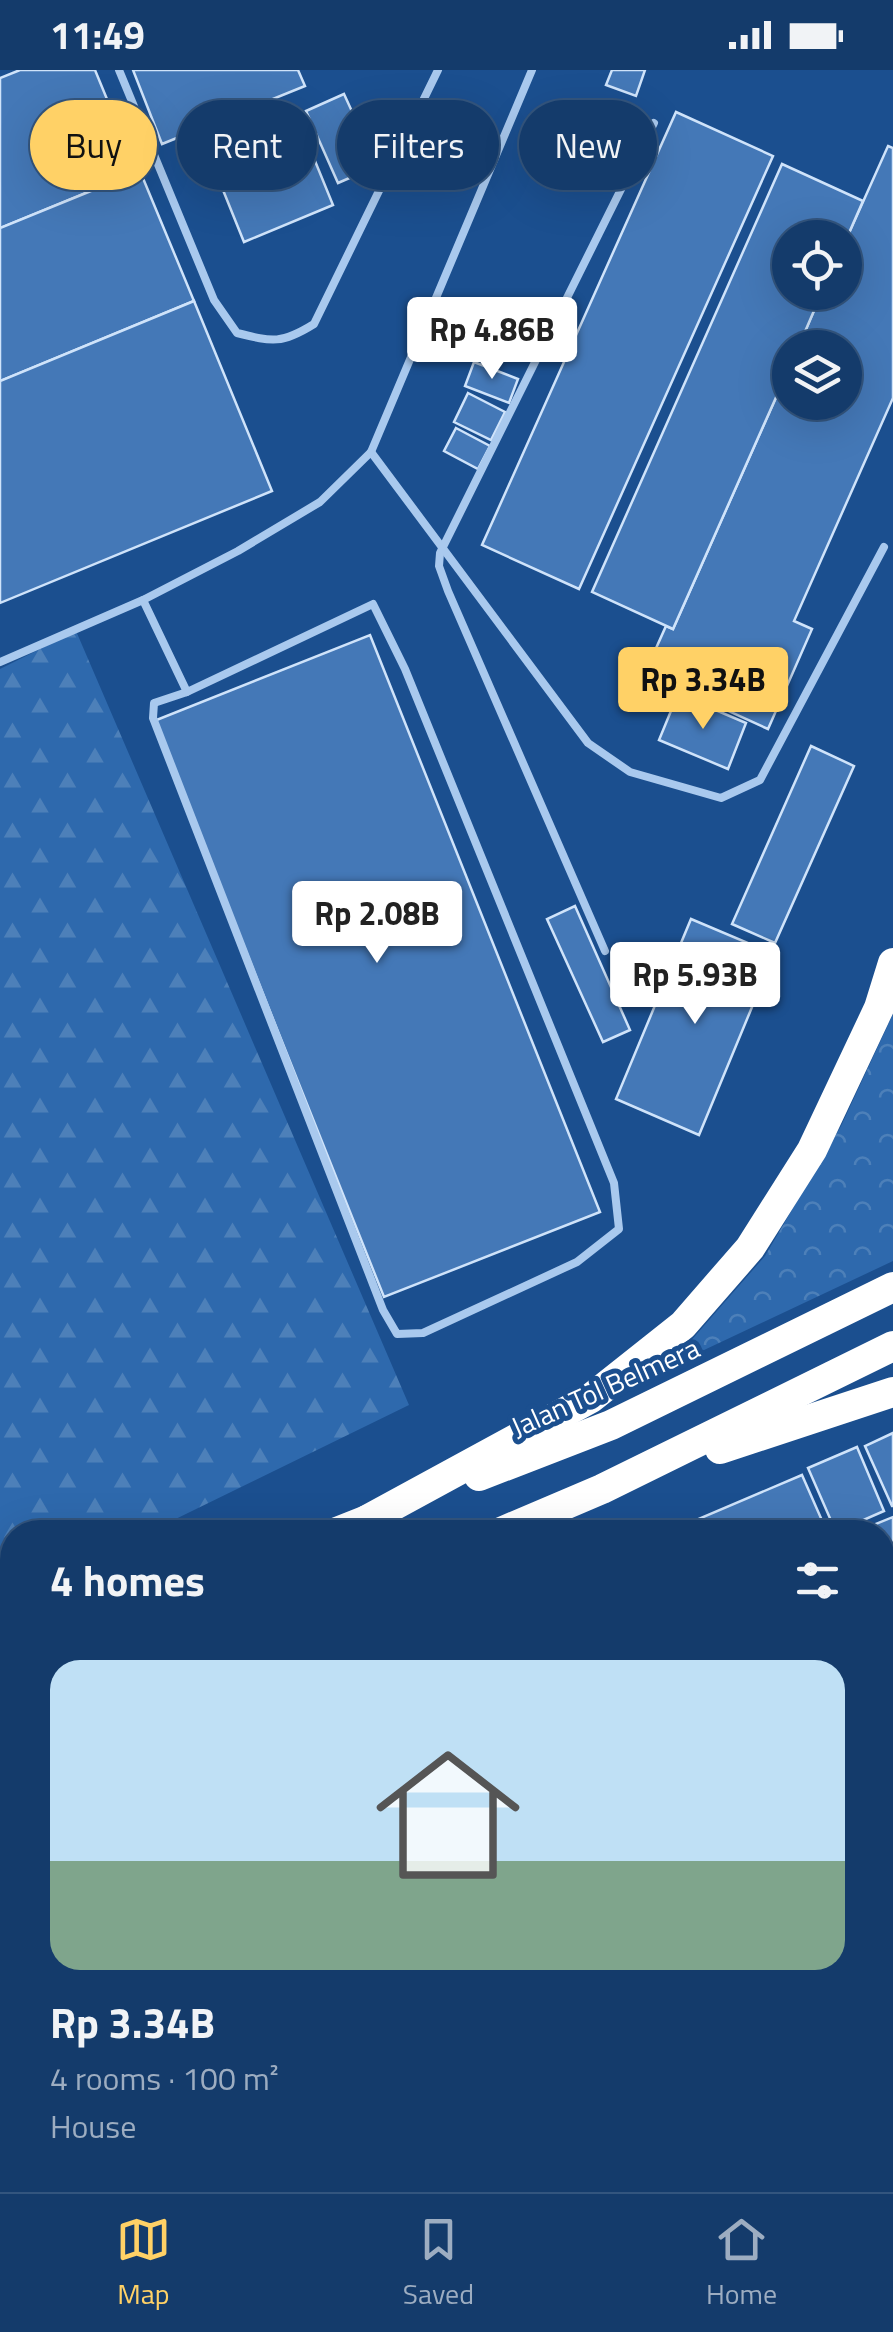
<!DOCTYPE html>
<meta charset="utf-8">
<style>
:root{--surface:#143b6b;--page:#1d4271;--text:#f1f3f6;--muted:#9dadc1;--line:#33557e;--accent:#ffd166}
body{margin:0;font-family:"Titillium Web",sans-serif;background:var(--page);color:var(--text);height:100vh;display:flex;flex-direction:column;font-size:38px;white-space:nowrap}
*{box-sizing:border-box;margin:0}
p{font-size:32px;color:var(--muted)}
.icon{flex:none;width:55px;height:55px;fill:none;stroke:currentColor;stroke-width:2;stroke-linecap:round;stroke-linejoin:round}
.map{position:relative;flex:1;overflow:hidden}
.sheet{position:absolute;left:0px;top:1450px;width:895px;height:672px;display:flex;flex-direction:column;background:var(--surface);border-radius:40px 40px 0 0;box-shadow:0 10px 40px #0002,0 0 0 2px var(--line)}
.sheet>*{flex:none}
.guide{position:absolute;left:30px;top:30px;width:835px;height:90px;display:flex;gap:20px}
.buttons{position:absolute;left:772px;top:150px;display:grid;gap:20px}
.buttons a{display:grid;place-items:center;width:90px;height:90px;border-radius:50%;background:var(--surface);box-shadow:0 10px 40px #0002,0 0 0 2px var(--line);font-size:50px}
.price{position:absolute;translate:-50% -85px;padding:0 22px;border-radius:10px;background:#fff;color:#222;font-size:32px;line-height:65px;filter:drop-shadow(0 2px 5px #0008)}
.price::after{content:'';position:absolute;left:50%;top:60px;width:30px;height:22px;margin-left:-15px;background:inherit;clip-path:polygon(0 0,100% 0,50% 100%)}
.price.on{background:var(--accent);color:#111}
ul{padding:0;list-style:none}
li{display:grid;align-content:center;gap:20px;height:530px;padding:0 50px}
li span{display:grid;place-items:center;height:310px;border-radius:30px;color:#555}
li>.icon{margin-inline-start:auto}
span .icon{width:180px;height:180px;fill:#fffc;stroke-width:1}
li b{font-size:42px}
h2{display:flex;justify-content:space-between;align-items:center;height:120px;padding:0 50px;font-size:42px}
.tag{padding:0 35px;border-radius:45px;background:var(--surface);box-shadow:0 10px 40px #0002,0 0 0 2px var(--line);font-size:35px;line-height:90px}
.tag.on{background:var(--accent);color:#111}
.status{display:flex;justify-content:space-between;align-items:center;height:70px;padding:0 50px;background:var(--surface);direction:ltr}
.status svg{height:28px;fill:currentColor}
.tabs{display:flex;justify-content:space-around;align-items:center;height:140px;border-top:2px solid var(--line);background:var(--surface);font-size:28px;color:var(--muted)}
.tabs a{display:grid;justify-items:center;gap:5px}
.tabs .on{color:var(--accent)}
.map>svg:first-child{display:block}
.forest{fill:url(#forest-firs)}
.park{fill:url(#park-crowns)}
.building{fill:#4478b7;stroke:#cfe3fa;stroke-width:2.5}
.lines{fill:none;stroke-linecap:round;stroke-linejoin:round}
.service{stroke:#a9c9ee;stroke-width:8}
.motorway{stroke:#fff;stroke-width:30}
.labels{text-anchor:middle;dominant-baseline:central;stroke-width:10;stroke-linejoin:round;paint-order:stroke}
.street-label{font-size:28px;fill:#fff;stroke:#1b4f8f}
</style>
<div class="status"><b>11:49</b><svg viewBox="0 0 49 12"><path d="M0 12V9h3v3zM5 12V6h3v6zM10 12V3h3v9zM15 12V0h3v12zM26 1h20v11H26zM47 4h2v5h-2z"/></svg></div>
<div class="map">
<svg width="893" height="2122" viewBox="0 0 893 2122">
<defs>
<pattern id="forest-firs" width="22" height="20" patternUnits="userSpaceOnUse" patternTransform="scale(2.5)"><rect width="22" height="20" fill="#2e69ad"/><path d="M5 1l3.5 6h-7zM16 11l3.5 6h-7z" fill="#4d80b9"/></pattern>
<pattern id="park-crowns" width="20" height="18" patternUnits="userSpaceOnUse" patternTransform="scale(2.5)"><rect width="20" height="18" fill="#2e69ad"/><path d="M2 6a3 3 0 1 1 6 0M12 15a3 3 0 1 1 6 0" fill="none" stroke="#4d80b9"/></pattern>
</defs>
<rect width="100%" height="100%" fill="#1b4f8f"/>
<polygon class="forest" points="76,561 409,1335 149,1462 12,1462 12,1524 0,1529 0,599"/>
<polygon class="park" points="893,944 893,1191 668,1297 765,1186 841,1056"/>
<g class="building">
<polygon points="20,0 95,0 137,102 0,158 0,8"/>
<polygon points="133,0 298,0 305,16 162,74"/>
<polygon points="612,0 645,0 636,26 606,15"/>
<polygon points="344,24 377,96 338,113 306,41"/>
<polygon points="293,37 333,135 244,172 204,73"/>
<polygon points="676,42 773,86 579,519 482,475"/>
<polygon points="888,76 893,78 893,328 794,551 812,559 768,659 645,603 666,556 673,559 790,296 790,332 845,332 845,278 798,278 822,222 845,222 845,172"/>
<polygon points="782,94 863,131 845,172 845,168 790,168 790,222 822,222 798,278 790,278 790,296 673,559 592,522"/>
<polygon points="140,101 194,231 0,311 0,158"/>
<polygon points="194,231 272,421 0,533 0,311"/>
<polygon points="474,292 518,309 509,333 465,316"/>
<polygon points="468,323 505,342 491,370 454,352"/>
<polygon points="456,358 490,376 478,399 444,381"/>
<polygon points="370,565 600,1142 384,1227 154,651"/>
<polygon points="678,624 746,653 728,699 659,670"/>
<polygon points="811,676 854,696 775,873 732,854"/>
<polygon points="575,836 630,960 603,972 547,849"/>
<polygon points="691,849 774,884 699,1065 616,1029"/>
<polygon points="893,1363 893,1436 892,1436 865,1376"/>
<polygon points="857,1377 884,1441 836,1462 808,1398"/>
<polygon points="802,1405 824,1455 806,1462 668,1462"/>
<polygon points="893,1447 893,2118 882,2093 882,1462 856,1462"/>
<polygon points="528,2110 576,2110 581,2122 533,2122"/>
</g>
<g class="lines">
<g class="service">
<path d="M119,0L214,230L237,263C273,272 282,274 314,254L438,0"/>
<polyline points="371,382 588,673 630,702 721,728 760,710 884,477"/>
<polyline points="143,530 187,622"/>
<polygon points="373,534 405,599 614,1113 619,1159 577,1192 423,1263 397,1264 383,1240 153,648 154,633 187,622"/>
<polyline points="0,592 143,530 238,481 320,432 371,382 532,0"/>
<polyline points="605,881 448,521 439,496 440,483 654,53"/>
<polyline points="0,1777 12,1772"/>
</g>
<g class="motorway">
<polyline points="720,1379 893,1322"/>
<polyline points="479,1406 611,1355 893,1217"/>
<polyline points="367,1450 591,1328 683,1255 750,1178 812,1080 879,938 893,893"/>
<polyline points="337,1462 385,1443"/>
<polyline points="501,1462 602,1419 893,1276"/>
<polyline points="0,1606 12,1601"/>
<polyline points="0,1676 12,1670"/>
</g>
</g>
<g class="labels">
<g class="street-label">
<text transform="translate(605 1317) rotate(-24)">Jalan Tol Belmera</text>
</g>
</g>
</svg>
<div class="buttons">
<a><svg class="icon" aria-label="locate" viewBox="0 0 24 24"><circle cx="12" cy="12" r="6"/><path d="M12 2v4M12 18v4M2 12h4M18 12h4"/></svg></a>
<a><svg class="icon" aria-label="layers" viewBox="0 0 24 24"><path d="M12 4l9 5-9 5-9-5zM3 14l9 5 9-5"/></svg></a>
</div>
<b class="price" style="left:492px;top:312px">Rp 4.86B</b>
<b class="price on" style="left:703px;top:662px">Rp 3.34B</b>
<b class="price" style="left:377px;top:896px">Rp 2.08B</b>
<b class="price" style="left:695px;top:957px">Rp 5.93B</b>
<div class="guide">
<a class="tag on">Buy</a>
<a class="tag">Rent</a>
<a class="tag">Filters</a>
<a class="tag">New</a>
</div>
<section class="sheet">
<h2>4 homes<svg class="icon" aria-label="filters" viewBox="0 0 24 24"><path d="M4 7h16M4 17h16"/><circle cx="9" cy="7" r="2"/><circle cx="15" cy="17" r="2"/></svg></h2>
<ul>
<li><span style="background:linear-gradient(#bfe0f5 65%,#7fa58c 0)"><svg class="icon" aria-label="home" viewBox="0 0 24 24"><path d="M3 11l9-7 9 7M6 9v11h12V9"/></svg></span><div><b>Rp 3.34B</b><p>4 rooms · 100 m²</p><p>House</p></div></li>
</ul>
</section>
</div>
<nav class="tabs">
<a class="on"><svg class="icon" aria-label="map" viewBox="0 0 24 24"><path d="M3 6l6-2 6 2 6-2v14l-6 2-6-2-6 2zM9 4v14M15 6v14"/></svg>Map</a>
<a><svg class="icon" aria-label="saved" viewBox="0 0 24 24"><path d="M7 4h10v16l-5-4-5 4z"/></svg>Saved</a>
<a><svg class="icon" aria-label="home" viewBox="0 0 24 24"><path d="M3 11l9-7 9 7M6 9v11h12V9"/></svg>Home</a>
</nav>
